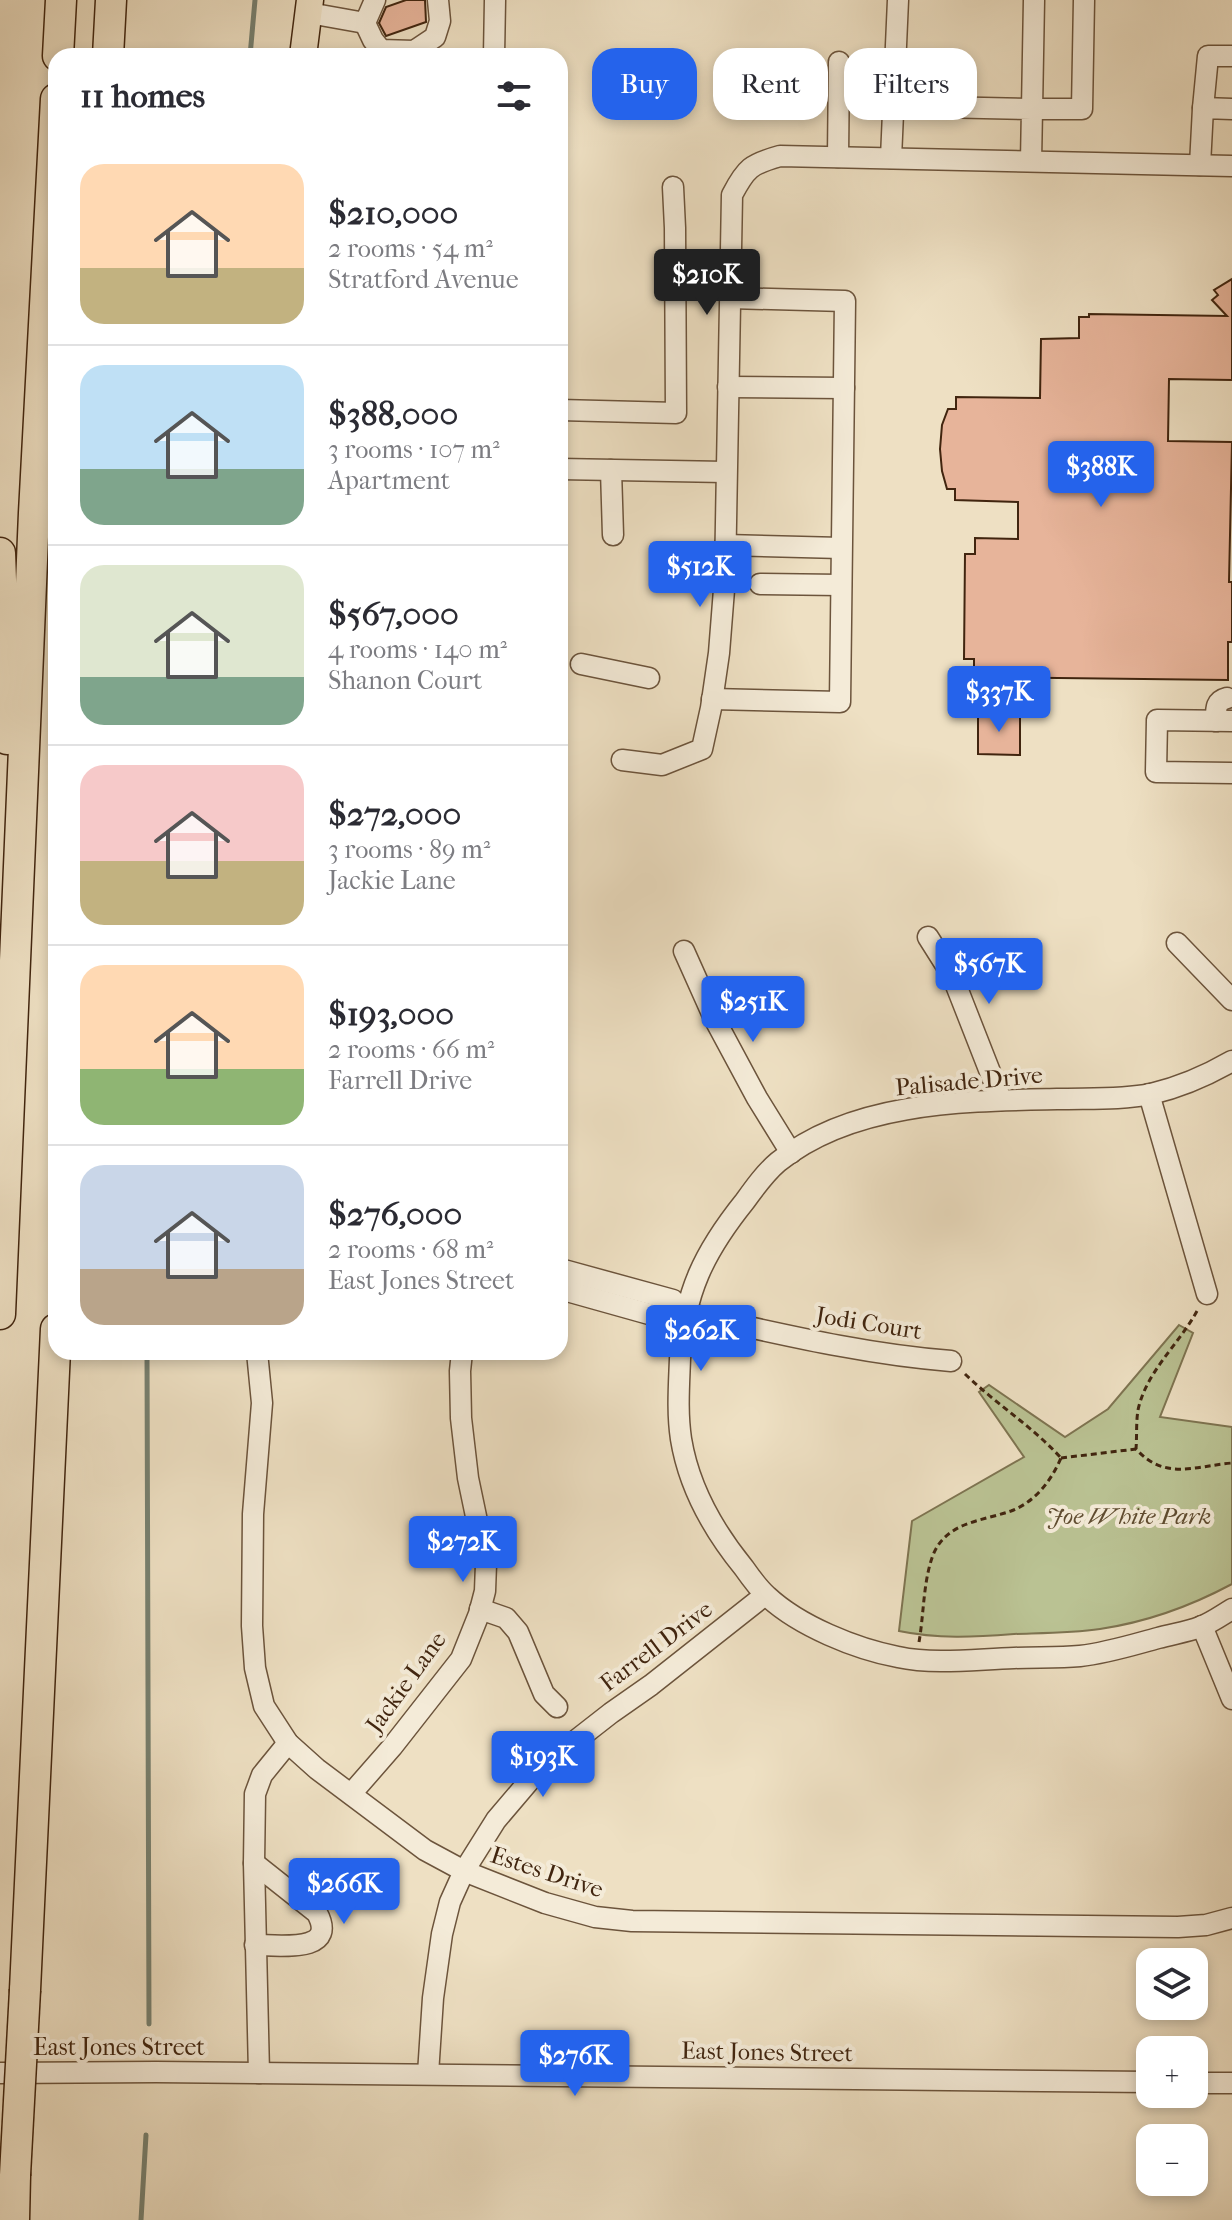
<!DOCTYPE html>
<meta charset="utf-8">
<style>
:root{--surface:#fff;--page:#f2f2f3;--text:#2b2b33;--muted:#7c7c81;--line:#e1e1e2;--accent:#2563eb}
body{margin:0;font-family:"IM FELL French Canon",serif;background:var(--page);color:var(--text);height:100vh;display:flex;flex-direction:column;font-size:30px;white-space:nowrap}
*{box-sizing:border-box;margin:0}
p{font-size:26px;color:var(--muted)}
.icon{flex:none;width:44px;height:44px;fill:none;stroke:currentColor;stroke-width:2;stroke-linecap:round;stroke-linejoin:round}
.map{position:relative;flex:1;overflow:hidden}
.side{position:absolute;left:48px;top:48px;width:520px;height:1312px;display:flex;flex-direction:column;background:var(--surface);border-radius:24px;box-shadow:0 4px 12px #0003}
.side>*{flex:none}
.hud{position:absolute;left:592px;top:48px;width:520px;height:72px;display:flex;gap:16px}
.buttons{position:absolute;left:1136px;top:1948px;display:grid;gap:16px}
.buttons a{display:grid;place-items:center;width:72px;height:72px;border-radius:16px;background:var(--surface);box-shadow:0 4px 12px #0003;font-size:40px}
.price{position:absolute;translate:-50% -68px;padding:0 18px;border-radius:8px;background:var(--accent);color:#fff;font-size:26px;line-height:52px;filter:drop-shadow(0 2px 4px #0008)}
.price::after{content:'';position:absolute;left:50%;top:48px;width:24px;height:18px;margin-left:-12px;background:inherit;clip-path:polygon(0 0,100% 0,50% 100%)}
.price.current{background:#222;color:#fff}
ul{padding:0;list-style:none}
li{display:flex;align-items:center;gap:24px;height:200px;padding:0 32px}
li+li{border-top:2px solid var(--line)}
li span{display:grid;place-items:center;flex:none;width:224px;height:160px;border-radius:24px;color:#555}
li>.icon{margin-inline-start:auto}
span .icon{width:96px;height:96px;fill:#fffc;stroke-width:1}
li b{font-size:34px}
h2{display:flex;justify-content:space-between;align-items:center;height:96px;padding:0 32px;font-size:34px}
.pill{padding:0 28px;border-radius:24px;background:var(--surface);box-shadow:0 4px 12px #0003;font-size:28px;line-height:72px}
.pill.current{background:var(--accent);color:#fff}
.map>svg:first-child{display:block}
.green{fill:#bac293;stroke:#7e7451;stroke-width:2}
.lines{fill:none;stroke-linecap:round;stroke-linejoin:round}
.stream{stroke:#768070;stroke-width:5}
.building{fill:#e7b49a;stroke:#41250f;stroke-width:2}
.minor-casing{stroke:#6c543c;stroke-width:23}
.major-casing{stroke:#41250f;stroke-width:29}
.highway-casing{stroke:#41250f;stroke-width:33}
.path{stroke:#41250f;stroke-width:3;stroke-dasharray:6 4;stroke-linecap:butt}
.minor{stroke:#f4ebd8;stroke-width:20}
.major{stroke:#eee0c3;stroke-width:26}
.highway{stroke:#eee0c3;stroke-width:30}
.highway-bridge-casing{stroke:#41250f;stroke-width:33;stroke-linecap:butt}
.highway-bridge{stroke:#eee0c3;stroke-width:30}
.labels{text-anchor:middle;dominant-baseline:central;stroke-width:8;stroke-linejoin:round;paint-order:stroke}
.street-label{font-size:24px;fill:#41250f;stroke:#f4ebd8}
.park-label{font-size:24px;font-style:italic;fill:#5f4c30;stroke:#f4ebd8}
</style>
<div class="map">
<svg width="1232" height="2220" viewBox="0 0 1232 2220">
<rect width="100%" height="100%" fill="#eee0c3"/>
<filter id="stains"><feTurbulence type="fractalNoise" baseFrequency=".0025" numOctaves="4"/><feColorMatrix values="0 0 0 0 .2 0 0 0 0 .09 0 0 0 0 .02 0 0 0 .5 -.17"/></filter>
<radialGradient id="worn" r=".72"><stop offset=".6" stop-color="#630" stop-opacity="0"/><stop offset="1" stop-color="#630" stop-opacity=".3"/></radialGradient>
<path class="green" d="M1179,1325L1193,1333L1160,1417L1232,1427V1584C1191,1606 1147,1622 1100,1629C1072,1633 1043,1633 1014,1634C975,1637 937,1639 899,1631L912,1521L1024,1457L979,1392L989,1385L1065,1437L1108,1409Z"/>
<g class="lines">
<g class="stream">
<polyline points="250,56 255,0"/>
<polyline points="147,1352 149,2024"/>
<polyline points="141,2220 146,2135"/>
</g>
</g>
<g class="building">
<polygon points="406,0 425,0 426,22 386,36 379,23 386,7"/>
<polygon points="1232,279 1232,380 1169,379 1168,441 1232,442 1229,582 1232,582 1232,642 1228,642 1228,680 974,677 974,659 964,659 965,554 975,554 975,538 1018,539 1018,502 955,500 955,489 947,489 942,471 940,449 942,425 948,409 956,409 956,397 1040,398 1041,339 1079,338 1079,317 1089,317 1089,314 1227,316 1212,300 1218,295 1214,290"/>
<polygon points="978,713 1020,713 1020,755 978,754"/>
</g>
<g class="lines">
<defs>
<g id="minor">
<polyline points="1034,0 1032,109 1082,109 1084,0"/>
<polyline points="309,13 365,23 375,0"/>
<polyline points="365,23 373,40 381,50 414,51 435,37 440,21 438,0"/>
<polyline points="494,56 495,0"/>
<polyline points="892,106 1032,109 1031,161"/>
<polyline points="1203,108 1208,56 1232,56"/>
<polyline points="838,157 839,62"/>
<polyline points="891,158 898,0"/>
<polyline points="1200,165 1203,108 1232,109"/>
<polyline points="728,387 844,388"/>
<polyline points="560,410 676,413 675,228 673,187"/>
<polyline points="560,469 725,472"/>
<polyline points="611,470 613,535"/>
<polyline points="725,545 841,548"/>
<polyline points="760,584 841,585"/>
<polyline points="581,664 649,678"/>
<polyline points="712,699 840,702 845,301 730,298"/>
<path d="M1216,721C1216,709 1215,701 1227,698"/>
<polyline points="1232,721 1157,720 1156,772 1232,773"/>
<path d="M622,760L662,765L702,749L711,708L719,653L725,577L732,195C746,168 751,164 780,156L1232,166"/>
<polyline points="928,937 952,975 1001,1100"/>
<polyline points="1177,943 1232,1000"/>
<polyline points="684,951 714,1018 757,1098 791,1153"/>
<path d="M1232,1061C1206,1076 1181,1087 1151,1094C1121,1100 1088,1098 1057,1099C966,1101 853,1101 778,1162C765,1173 755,1187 745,1201C704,1252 684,1293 680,1359C679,1386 677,1412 681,1439C689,1488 713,1530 744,1568C751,1578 758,1588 767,1596C799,1626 856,1649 898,1657C935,1665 977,1659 1014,1658C1036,1657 1058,1658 1080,1656C1107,1653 1132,1645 1158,1638C1172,1634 1187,1632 1200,1627C1211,1623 1222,1615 1232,1609"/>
<polyline points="1149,1094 1207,1294"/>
<polyline points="560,1269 673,1300 685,1313"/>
<path d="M560,1289L667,1319L685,1313C773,1332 860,1354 951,1361"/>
<polyline points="257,1352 262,1403 253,1514 252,1626 255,1668 264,1706 288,1743 317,1769 425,1850 464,1871 545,1903 595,1917 632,1921 1178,1927 1206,1925 1232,1918"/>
<polyline points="480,1609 506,1618 518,1632 544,1694 557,1707"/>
<polyline points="1202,1626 1232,1699"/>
<polyline points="351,1794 392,1747 461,1659 479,1614 485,1591 486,1564 468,1478 461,1418 460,1371 462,1352"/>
<path d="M254,1863L317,1913C339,1954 278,1945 255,1945"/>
<polyline points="0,2073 156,2072 1150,2082"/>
<polyline points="259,2073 254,1863 255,1794 262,1775 288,1743"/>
<polyline points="428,2074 433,1998 442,1934 450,1902 464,1871 496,1820 530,1780 570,1745 611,1713 651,1685 765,1595"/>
<polyline points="1194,2083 1232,2083"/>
</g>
<polyline id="major" points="303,56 310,0"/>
<g id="highway">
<polyline points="58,56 61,0"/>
<polyline points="108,56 111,0"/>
<polyline points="0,553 7,739"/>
<polyline points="0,1314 34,513 56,99"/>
<polyline points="25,1990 56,1329"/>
<polyline points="14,2220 15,2175"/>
</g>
</defs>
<use href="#minor" class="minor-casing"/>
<use href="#major" class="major-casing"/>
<use href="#highway" class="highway-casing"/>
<g class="path">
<path d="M1197,1311C1179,1344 1146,1372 1138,1410C1136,1422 1137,1436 1136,1449C1165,1481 1195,1466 1232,1463"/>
<path d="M965,1374C996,1404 1032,1426 1061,1458"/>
<polyline points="1061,1458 1136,1449"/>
<path d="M919,1642C924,1614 923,1582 933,1555C946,1522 982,1521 1011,1511C1035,1502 1051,1481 1061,1458"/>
</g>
<use href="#minor" class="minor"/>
<use href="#major" class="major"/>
<use href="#highway" class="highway"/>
<defs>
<polyline id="highway-bridge" points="15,2175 25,1990"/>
</defs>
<use href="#highway-bridge" class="highway-bridge-casing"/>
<use href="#highway-bridge" class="highway-bridge"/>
</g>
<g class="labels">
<g class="street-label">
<text transform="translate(969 1081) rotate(-5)">Palisade Drive</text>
<text transform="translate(869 1323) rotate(9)">Jodi Court</text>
<text transform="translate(656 1646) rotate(-37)">Farrell Drive</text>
<text transform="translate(406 1682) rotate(-54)">Jackie Lane</text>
<text transform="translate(547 1872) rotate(18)">Estes Drive</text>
<text x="119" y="2047">East Jones Street</text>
<text transform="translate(767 2052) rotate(1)">East Jones Street</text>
</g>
<g class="park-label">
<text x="1129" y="1516">Joe White Park</text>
</g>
</g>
<rect width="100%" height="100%" filter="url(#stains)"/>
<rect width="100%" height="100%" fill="url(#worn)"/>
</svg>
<div class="buttons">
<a><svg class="icon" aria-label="layers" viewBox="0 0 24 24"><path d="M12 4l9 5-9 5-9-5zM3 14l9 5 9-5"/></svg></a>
<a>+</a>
<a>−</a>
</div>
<b class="price current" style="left:707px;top:317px">$210K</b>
<b class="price" style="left:1101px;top:509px">$388K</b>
<b class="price" style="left:700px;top:609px">$512K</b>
<b class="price" style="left:999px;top:734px">$337K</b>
<b class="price" style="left:989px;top:1006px">$567K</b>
<b class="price" style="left:753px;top:1044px">$251K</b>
<b class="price" style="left:701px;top:1373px">$262K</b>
<b class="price" style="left:463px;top:1584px">$272K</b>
<b class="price" style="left:543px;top:1799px">$193K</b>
<b class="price" style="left:344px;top:1926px">$266K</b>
<b class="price" style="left:575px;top:2098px">$276K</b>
<div class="hud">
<a class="pill current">Buy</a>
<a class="pill">Rent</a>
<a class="pill">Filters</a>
</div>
<section class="side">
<h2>11 homes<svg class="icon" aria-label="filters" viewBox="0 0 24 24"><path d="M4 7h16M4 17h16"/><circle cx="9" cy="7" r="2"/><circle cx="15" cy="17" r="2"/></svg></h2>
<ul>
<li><span style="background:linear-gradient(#ffd9b3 65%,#c2b280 0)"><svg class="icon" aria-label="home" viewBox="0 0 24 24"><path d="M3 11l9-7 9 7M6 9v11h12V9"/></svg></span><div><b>$210,000</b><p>2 rooms · 54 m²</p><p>Stratford Avenue</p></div></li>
<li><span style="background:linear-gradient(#bfe0f5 65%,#7fa58c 0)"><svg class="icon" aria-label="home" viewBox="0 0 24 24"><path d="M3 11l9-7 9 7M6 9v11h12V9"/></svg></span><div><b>$388,000</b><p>3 rooms · 107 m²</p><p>Apartment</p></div></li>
<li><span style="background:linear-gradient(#dfe7d0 70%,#7fa58c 0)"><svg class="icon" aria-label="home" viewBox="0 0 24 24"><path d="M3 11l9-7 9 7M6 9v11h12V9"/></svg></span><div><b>$567,000</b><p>4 rooms · 140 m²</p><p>Shanon Court</p></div></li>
<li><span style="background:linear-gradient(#f6c9c9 60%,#c2b280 0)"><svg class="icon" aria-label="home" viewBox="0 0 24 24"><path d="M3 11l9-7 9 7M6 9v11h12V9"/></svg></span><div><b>$272,000</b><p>3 rooms · 89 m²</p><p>Jackie Lane</p></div></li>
<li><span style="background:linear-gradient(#ffd9b3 65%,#8fb573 0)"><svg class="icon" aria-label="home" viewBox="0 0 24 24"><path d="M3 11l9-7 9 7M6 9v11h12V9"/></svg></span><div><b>$193,000</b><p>2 rooms · 66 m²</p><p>Farrell Drive</p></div></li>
<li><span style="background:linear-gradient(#c9d6e8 65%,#b9a48a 0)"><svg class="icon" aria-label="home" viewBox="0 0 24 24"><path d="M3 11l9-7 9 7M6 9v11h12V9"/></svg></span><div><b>$276,000</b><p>2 rooms · 68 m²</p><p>East Jones Street</p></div></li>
</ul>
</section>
</div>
